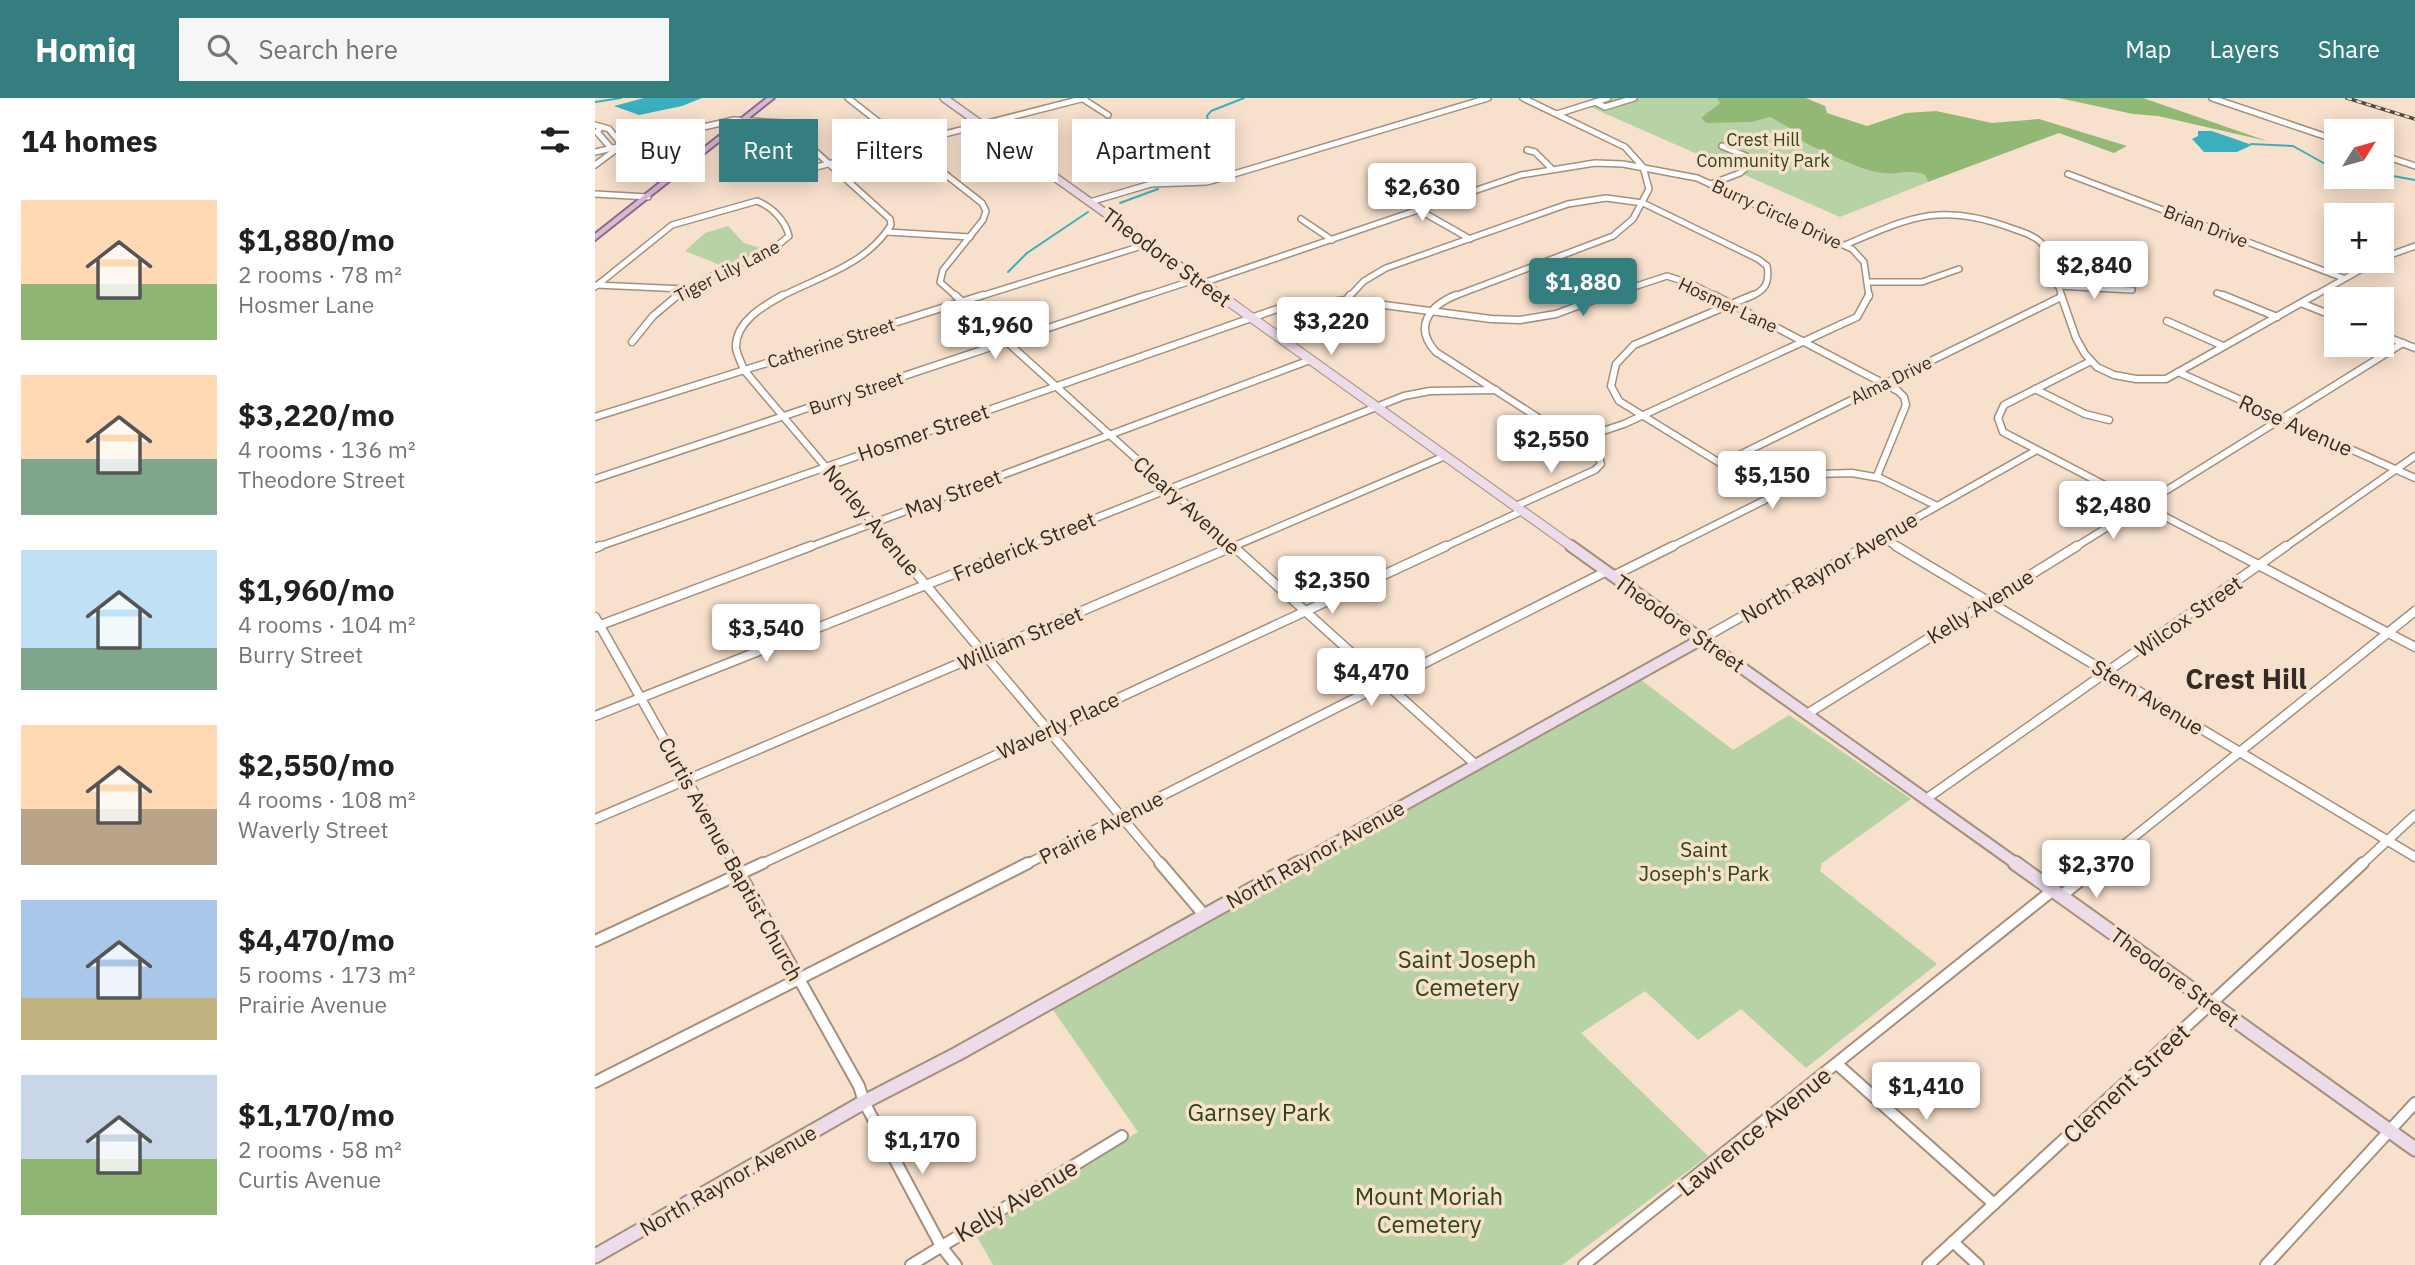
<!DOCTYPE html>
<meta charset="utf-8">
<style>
:root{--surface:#fff;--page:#f6f6f6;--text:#202124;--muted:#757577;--accent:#357e7f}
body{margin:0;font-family:"IBM Plex Sans",sans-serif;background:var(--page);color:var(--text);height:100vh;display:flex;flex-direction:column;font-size:26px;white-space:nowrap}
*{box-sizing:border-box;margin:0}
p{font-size:23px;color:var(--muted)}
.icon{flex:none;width:38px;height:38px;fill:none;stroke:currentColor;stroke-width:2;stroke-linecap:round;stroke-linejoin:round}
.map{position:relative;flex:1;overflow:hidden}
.drawer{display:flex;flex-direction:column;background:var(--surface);width:595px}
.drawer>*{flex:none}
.top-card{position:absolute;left:21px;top:21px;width:665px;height:63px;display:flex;gap:14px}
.needle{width:46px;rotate:53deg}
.fabs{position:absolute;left:1729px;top:21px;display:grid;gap:14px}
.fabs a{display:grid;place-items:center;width:70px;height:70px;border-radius:0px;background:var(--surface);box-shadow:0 4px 18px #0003;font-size:35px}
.price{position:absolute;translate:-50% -60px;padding:0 16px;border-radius:7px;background:#fff;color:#222;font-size:23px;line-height:46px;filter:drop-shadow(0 2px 4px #0008)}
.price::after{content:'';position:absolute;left:50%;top:42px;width:21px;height:16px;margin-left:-10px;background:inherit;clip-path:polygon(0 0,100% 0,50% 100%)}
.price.on{background:var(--accent);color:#fff}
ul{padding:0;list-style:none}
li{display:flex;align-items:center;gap:21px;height:175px;padding:0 21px}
li span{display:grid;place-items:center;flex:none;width:196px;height:140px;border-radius:0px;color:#555}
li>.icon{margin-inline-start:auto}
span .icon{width:84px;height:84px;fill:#fffc;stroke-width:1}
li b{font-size:30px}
h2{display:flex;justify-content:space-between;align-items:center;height:84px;padding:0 21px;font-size:30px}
.chip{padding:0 24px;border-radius:0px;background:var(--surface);box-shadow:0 4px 18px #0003;font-size:24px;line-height:63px}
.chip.on{background:var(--accent);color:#fff}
header{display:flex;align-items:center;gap:42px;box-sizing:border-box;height:98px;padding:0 35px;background:var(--accent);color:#fff}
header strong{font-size:33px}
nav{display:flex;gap:38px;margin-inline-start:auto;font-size:24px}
.search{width:490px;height:63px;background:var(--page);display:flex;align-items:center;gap:18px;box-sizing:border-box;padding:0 24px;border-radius:0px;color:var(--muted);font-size:26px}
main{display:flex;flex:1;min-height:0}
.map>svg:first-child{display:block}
.green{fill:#b7d3a5}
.forest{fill:#91b975}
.water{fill:#3aafbd}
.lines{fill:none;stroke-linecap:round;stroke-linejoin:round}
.stream{stroke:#3aafbd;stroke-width:2}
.minor-far3-casing{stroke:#a48f7c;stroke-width:8}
.minor-far2-casing{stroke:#a48f7c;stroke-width:9}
.minor-far1-casing{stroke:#a48f7c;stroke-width:11}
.minor-casing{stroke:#a48f7c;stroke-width:14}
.secondary-far3-casing{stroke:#a48f7c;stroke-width:10}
.secondary-far2-casing{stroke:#a48f7c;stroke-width:11}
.secondary-far1-casing{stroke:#a48f7c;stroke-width:14}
.secondary-casing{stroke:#a48f7c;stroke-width:17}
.primary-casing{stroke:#8f6986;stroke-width:4}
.minor-far3{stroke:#fff;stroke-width:5}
.minor-far2{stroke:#fff;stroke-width:6}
.minor-far1{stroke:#fff;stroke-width:8}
.minor{stroke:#fff;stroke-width:10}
.secondary-far3{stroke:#ecdcea;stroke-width:7}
.secondary-far2{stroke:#ecdcea;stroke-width:9}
.secondary-far1{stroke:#ecdcea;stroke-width:10}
.secondary{stroke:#ecdcea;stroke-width:13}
.primary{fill:#d9b9d6;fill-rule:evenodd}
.rail-casing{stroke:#554a41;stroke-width:3.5}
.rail{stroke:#f7e0cc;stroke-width:2;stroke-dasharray:5;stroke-linecap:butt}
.labels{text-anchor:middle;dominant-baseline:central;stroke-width:7;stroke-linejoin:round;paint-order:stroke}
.far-park-label{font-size:18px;fill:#2c4616;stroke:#f7e0cc}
.far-street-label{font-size:18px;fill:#342b24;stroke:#f7e0cc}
.street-label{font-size:21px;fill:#342b24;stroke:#f7e0cc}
.park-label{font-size:21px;fill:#2c4616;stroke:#f7e0cc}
.near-park-label{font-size:24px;fill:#2c4616;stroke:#f7e0cc}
.near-street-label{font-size:24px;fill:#342b24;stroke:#f7e0cc}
.district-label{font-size:28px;font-weight:bold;fill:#342b24;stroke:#f7e0cc}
</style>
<header>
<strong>Homiq</strong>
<div class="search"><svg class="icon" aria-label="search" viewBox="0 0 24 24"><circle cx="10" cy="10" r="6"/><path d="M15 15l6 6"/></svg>Search here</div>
<nav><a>Map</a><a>Layers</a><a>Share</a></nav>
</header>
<main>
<section class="drawer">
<h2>14 homes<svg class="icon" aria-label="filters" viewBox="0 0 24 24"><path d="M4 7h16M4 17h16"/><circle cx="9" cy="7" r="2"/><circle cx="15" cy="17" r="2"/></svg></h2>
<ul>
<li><span style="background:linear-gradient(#ffd9b3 60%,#8fb573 0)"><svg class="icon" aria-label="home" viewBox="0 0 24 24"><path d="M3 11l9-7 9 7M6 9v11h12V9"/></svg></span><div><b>$1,880/mo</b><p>2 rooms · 78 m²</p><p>Hosmer Lane</p></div></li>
<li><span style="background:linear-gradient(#ffd9b3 60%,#7fa58c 0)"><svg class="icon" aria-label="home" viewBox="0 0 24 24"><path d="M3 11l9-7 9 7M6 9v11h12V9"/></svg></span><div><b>$3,220/mo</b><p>4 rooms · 136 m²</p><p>Theodore Street</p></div></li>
<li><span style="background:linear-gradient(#bfe0f5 70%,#7fa58c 0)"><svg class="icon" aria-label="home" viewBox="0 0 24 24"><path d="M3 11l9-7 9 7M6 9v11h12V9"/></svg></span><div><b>$1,960/mo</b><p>4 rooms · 104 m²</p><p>Burry Street</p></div></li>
<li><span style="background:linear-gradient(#ffd9b3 60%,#b9a48a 0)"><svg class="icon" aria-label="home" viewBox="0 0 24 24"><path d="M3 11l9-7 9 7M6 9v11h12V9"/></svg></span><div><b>$2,550/mo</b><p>4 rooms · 108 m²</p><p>Waverly Street</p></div></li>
<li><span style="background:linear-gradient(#a9c7e8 70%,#c2b280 0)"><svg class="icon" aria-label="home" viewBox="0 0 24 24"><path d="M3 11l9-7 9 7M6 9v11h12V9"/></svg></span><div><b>$4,470/mo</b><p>5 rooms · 173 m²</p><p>Prairie Avenue</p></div></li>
<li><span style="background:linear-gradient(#c9d6e8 60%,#8fb573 0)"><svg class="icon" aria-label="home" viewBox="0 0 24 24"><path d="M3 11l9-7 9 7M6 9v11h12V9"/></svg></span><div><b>$1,170/mo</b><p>2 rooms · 58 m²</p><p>Curtis Avenue</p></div></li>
</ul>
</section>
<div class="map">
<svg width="1820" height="1167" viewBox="0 0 1820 1167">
<rect width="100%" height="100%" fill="#f7e0cc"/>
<g class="green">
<path d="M1018,0H1122L1127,7L1164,20L1175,19L1203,35L1206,42L1214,47C1237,57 1262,71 1286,75C1302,78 1314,70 1330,77L1333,84L1245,119L993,8Z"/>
<polygon points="133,128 149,145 172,152 130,169 90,153 110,135"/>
<polygon points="1045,581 1138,652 1194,617 1316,701 1227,765 1225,773 1342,866 1211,970 1146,911 1103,942 1050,893 986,935 1113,1058 967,1167 398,1167 380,1135 543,1034 456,909"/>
</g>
<g class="forest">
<path d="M1122,0H1211L1230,8L1232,15L1272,28L1311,15L1341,13L1397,25L1444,21L1532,48L1519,55L1464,35L1333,84L1330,77C1314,70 1302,78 1286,75C1262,71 1237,57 1214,47L1206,42L1203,35L1175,19L1156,24L1111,25L1106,20L1125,5Z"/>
<polygon points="1464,0 1548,0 1672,43 1563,18 1538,16"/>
</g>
<g class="water">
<polygon points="49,0 107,0 87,8 44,17 19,8"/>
<polygon points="1603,33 1617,33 1657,47 1642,54 1609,54 1597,41 1603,38"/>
</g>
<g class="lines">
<g class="stream">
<polyline points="0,4 26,0"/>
<polyline points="1656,46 1698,48 1741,72"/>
<polyline points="1787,76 1820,82"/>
<polyline points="573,79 580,64 616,36 612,18 616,13 649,0"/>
<polyline points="525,105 563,91"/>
<polyline points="413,174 432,155 493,114"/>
</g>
<defs>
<g id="minor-far3">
<polyline points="253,0 387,105 391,113 388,122 348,172 345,184 362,199"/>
<polyline points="1617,0 1741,42"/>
<polyline points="488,1 513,17"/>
<polyline points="1000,4 1010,9 1039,0"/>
<polyline points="962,16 1013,0"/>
<polyline points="0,27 14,31 27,47 0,67"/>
<polyline points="5,30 2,34 16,50"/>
<polyline points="932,52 940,54 957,71"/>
<path d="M0,54L139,22L189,25L295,121L296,127C270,168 225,178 185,199"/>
<polyline points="1787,57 1820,68"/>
<polyline points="198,75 490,0"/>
<polyline points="1473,76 1748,180"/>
<polyline points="1116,86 1145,75 1156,65 1153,59 1127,48"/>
<polyline points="0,96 53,99"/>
<polyline points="495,104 556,86 612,84 893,0"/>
<polyline points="824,112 875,141"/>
<polyline points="706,121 737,142"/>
<polyline points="292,134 375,139"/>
<path d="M1250,147C1316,119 1345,104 1416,130C1427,134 1442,138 1449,148C1458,162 1462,183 1467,199"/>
<polyline points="1787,160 1820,148"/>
<polyline points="1273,184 1327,184 1364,171"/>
<polyline points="608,185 926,77 1000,65 1028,66 1102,80 1257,151 1269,164 1274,199"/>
<polyline points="1,187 89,191"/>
<polyline points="1463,188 1537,192"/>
<path d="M0,189L77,127L162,103C177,109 190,122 194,138L177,152L126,173L81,199"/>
<polyline points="1622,195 1633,199"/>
<polyline points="383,199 553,146"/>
<polyline points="547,199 602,181"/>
<path d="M754,199L769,183L791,170L973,106L1011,100L1048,105L1163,161L1172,168C1175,185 1170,193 1154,199"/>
<polyline points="857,199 1018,138 1038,121 1054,91 1048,69 1030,49 928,0"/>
<polyline points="1008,199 1072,178 1097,186 1122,199"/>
<polyline points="1717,199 1781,163"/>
</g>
<g id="minor-far2">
<path d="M188,197C168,208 140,224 141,250C142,257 147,266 149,272L299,450"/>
<polyline points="360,197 640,450"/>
<path d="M861,197C834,208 818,229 841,254L1004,359L1006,366L1000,372L921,408"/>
<polyline points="1119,197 1303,293 1309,299 1311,307 1282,378"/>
<polyline points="1158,197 1039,247 1021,266 1016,288 1024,303 1177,397"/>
<polyline points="1466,197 1481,240 1490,256 1502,269 1519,277 1541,281 1571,281 1720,197"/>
<polyline points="1628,197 1682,219"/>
<polyline points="751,202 755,197"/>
<polyline points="1706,205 1741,219"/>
<polyline points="1572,223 1628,248"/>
<polyline points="1787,237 1820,250"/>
<polyline points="37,244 58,218 83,197"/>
<polyline points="1494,264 1409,307 1403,320 1408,334 1630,450"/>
<polyline points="1583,274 1820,380"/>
<polyline points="1440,291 1490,316 1514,322"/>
<polyline points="0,319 388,197"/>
<polyline points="971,337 1008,333 1029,326 1262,219 1274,197"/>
<polyline points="1126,366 1466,199"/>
<polyline points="0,381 552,197"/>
<polyline points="1286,439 1304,450"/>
<polyline points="0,450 682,211 751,202 896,221 925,222 961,216 1012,197"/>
<polyline points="212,450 715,262"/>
<polyline points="425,450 809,298 835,293 901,292"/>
<polyline points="635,450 850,358"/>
<polyline points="847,450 927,413"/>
<polyline points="1074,450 1222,376 1257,375 1285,380 1342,408"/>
<polyline points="1268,450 1440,353"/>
<polyline points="1479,450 1808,245"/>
<polyline points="1689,450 1820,358"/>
</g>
<g id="minor-far1">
<polyline points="298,448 567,767"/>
<polyline points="638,448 880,666"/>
<polyline points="1301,448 1820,759"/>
<polyline points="1627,448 1820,549"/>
<polyline points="0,450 5,448"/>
<polyline points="1018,478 1078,448"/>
<polyline points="0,519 140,767"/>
<polyline points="0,529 216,448"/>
<polyline points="1107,541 1271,448"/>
<polyline points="1212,616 1482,448"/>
<polyline points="0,618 429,448"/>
<polyline points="1331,701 1691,448"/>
<polyline points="0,721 639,448"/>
<polyline points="164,767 851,448"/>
<polyline points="430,767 1012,473"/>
<polyline points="1504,767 1820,513"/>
<polyline points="1766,767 1820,717"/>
</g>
<g id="minor">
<polyline points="139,765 264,988 269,1004 346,1148 361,1167"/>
<polyline points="565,765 610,818"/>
<polyline points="1466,798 1507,765"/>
<polyline points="0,843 168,765"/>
<polyline points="1242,966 1399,1106"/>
<polyline points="0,984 433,765"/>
<polyline points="1358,1144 1383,1167"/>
<polyline points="316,1167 527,1038"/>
<polyline points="989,1167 1458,792"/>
<polyline points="1333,1167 1768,765"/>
<polyline points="1671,1167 1820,1005"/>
</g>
<polyline id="secondary-far3" points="349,0 628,199"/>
<polyline id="secondary-far2" points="625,197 979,450"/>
<g id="secondary-far1">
<polyline points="976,448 1423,767"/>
<polyline points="701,767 1107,541"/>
</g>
<g id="secondary">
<polyline points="1420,765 1820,1051"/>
<polyline points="0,1158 269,1004 362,956 704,765"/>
</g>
<polygon id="primary" points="172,0 179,0 0,142 0,136"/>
</defs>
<use href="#minor-far3" class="minor-far3-casing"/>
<use href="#minor-far2" class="minor-far2-casing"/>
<use href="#minor-far1" class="minor-far1-casing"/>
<use href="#minor" class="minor-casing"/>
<use href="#secondary-far3" class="secondary-far3-casing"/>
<use href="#secondary-far2" class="secondary-far2-casing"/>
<use href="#secondary-far1" class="secondary-far1-casing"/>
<use href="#secondary" class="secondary-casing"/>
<use href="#primary" class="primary-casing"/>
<use href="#minor-far3" class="minor-far3"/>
<use href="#minor-far2" class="minor-far2"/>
<use href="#minor-far1" class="minor-far1"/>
<use href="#minor" class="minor"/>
<use href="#secondary-far3" class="secondary-far3"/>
<use href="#secondary-far2" class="secondary-far2"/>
<use href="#secondary-far1" class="secondary-far1"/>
<use href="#secondary" class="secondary"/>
<use href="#primary" class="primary"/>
<defs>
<polyline id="rail" points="1752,0 1820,21"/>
</defs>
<use href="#rail" class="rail-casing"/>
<use href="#rail" class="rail"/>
</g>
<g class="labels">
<g class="far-park-label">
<text x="1168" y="41">Crest Hill<tspan x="1168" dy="21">Community Park</tspan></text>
</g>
<g class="far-street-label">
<text transform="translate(1182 116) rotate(25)">Burry Circle Drive</text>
<text transform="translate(1611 128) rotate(21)">Brian Drive</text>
<text transform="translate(132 173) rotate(-27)">Tiger Lily Lane</text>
<text transform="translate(1133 207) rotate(25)">Hosmer Lane</text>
<text transform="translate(236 245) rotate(-17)">Catherine Street</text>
<text transform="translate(1296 282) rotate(-26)">Alma Drive</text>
<text transform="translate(261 295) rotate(-19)">Burry Street</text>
</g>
<g class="street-label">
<text transform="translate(572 159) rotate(36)">Theodore Street</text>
<text transform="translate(1701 327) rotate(24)">Rose Avenue</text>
<text transform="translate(328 334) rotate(-19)">Hosmer Street</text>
<text transform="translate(358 395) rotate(-21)">May Street</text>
<text transform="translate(592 407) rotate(42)">Cleary Avenue</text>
<text transform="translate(277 422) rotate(50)">Norley Avenue</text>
<text transform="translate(429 448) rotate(-22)">Frederick Street</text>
<text transform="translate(1234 469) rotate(-30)">North Raynor Avenue</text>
<text transform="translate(1385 508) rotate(-32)">Kelly Avenue</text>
<text transform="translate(1593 518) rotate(-35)">Wilcox Street</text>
<text transform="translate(1085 525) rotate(35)">Theodore Street</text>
<text transform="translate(425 540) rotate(-23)">William Street</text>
<text transform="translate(1553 599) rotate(31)">Stern Avenue</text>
<text transform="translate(463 627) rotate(-25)">Waverly Place</text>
<text transform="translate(506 729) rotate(-27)">Prairie Avenue</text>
<text transform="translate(720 756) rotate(-29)">North Raynor Avenue</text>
<text transform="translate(136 761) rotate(61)">Curtis Avenue Baptist Church</text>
<text transform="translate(1580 879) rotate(36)">Theodore Street</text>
<text transform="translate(133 1082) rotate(-30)">North Raynor Avenue</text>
</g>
<g class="park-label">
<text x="1109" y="751">Saint<tspan x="1109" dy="24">Joseph's Park</tspan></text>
</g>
<g class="near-park-label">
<text x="872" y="861">Saint Joseph<tspan x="872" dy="28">Cemetery</tspan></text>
<text x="664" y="1014">Garnsey Park</text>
<text x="834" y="1098">Mount Moriah<tspan x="834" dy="28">Cemetery</tspan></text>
</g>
<g class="near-street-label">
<text transform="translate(1531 985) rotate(-43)">Clement Street</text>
<text transform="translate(1159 1033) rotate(-39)">Lawrence Avenue</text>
<text transform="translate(421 1102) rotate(-31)">Kelly Avenue</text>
</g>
<g class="district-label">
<text x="1651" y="580">Crest Hill</text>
</g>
</g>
</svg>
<div class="fabs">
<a><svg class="needle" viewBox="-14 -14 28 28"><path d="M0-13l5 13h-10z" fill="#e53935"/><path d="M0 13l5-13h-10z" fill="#757577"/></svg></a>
<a>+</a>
<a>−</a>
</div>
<b class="price" style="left:827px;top:125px">$2,630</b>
<b class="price" style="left:1499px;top:203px">$2,840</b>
<b class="price on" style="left:988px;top:220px">$1,880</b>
<b class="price" style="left:736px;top:259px">$3,220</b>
<b class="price" style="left:400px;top:263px">$1,960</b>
<b class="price" style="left:956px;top:377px">$2,550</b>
<b class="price" style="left:1177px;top:413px">$5,150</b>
<b class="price" style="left:1518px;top:443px">$2,480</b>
<b class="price" style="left:737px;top:518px">$2,350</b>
<b class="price" style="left:171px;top:566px">$3,540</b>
<b class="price" style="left:776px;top:610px">$4,470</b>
<b class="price" style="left:1501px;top:802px">$2,370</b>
<b class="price" style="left:1331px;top:1024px">$1,410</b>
<b class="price" style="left:327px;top:1078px">$1,170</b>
<div class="top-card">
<a class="chip">Buy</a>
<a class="chip on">Rent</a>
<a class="chip">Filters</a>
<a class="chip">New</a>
<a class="chip">Apartment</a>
</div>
</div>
</main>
